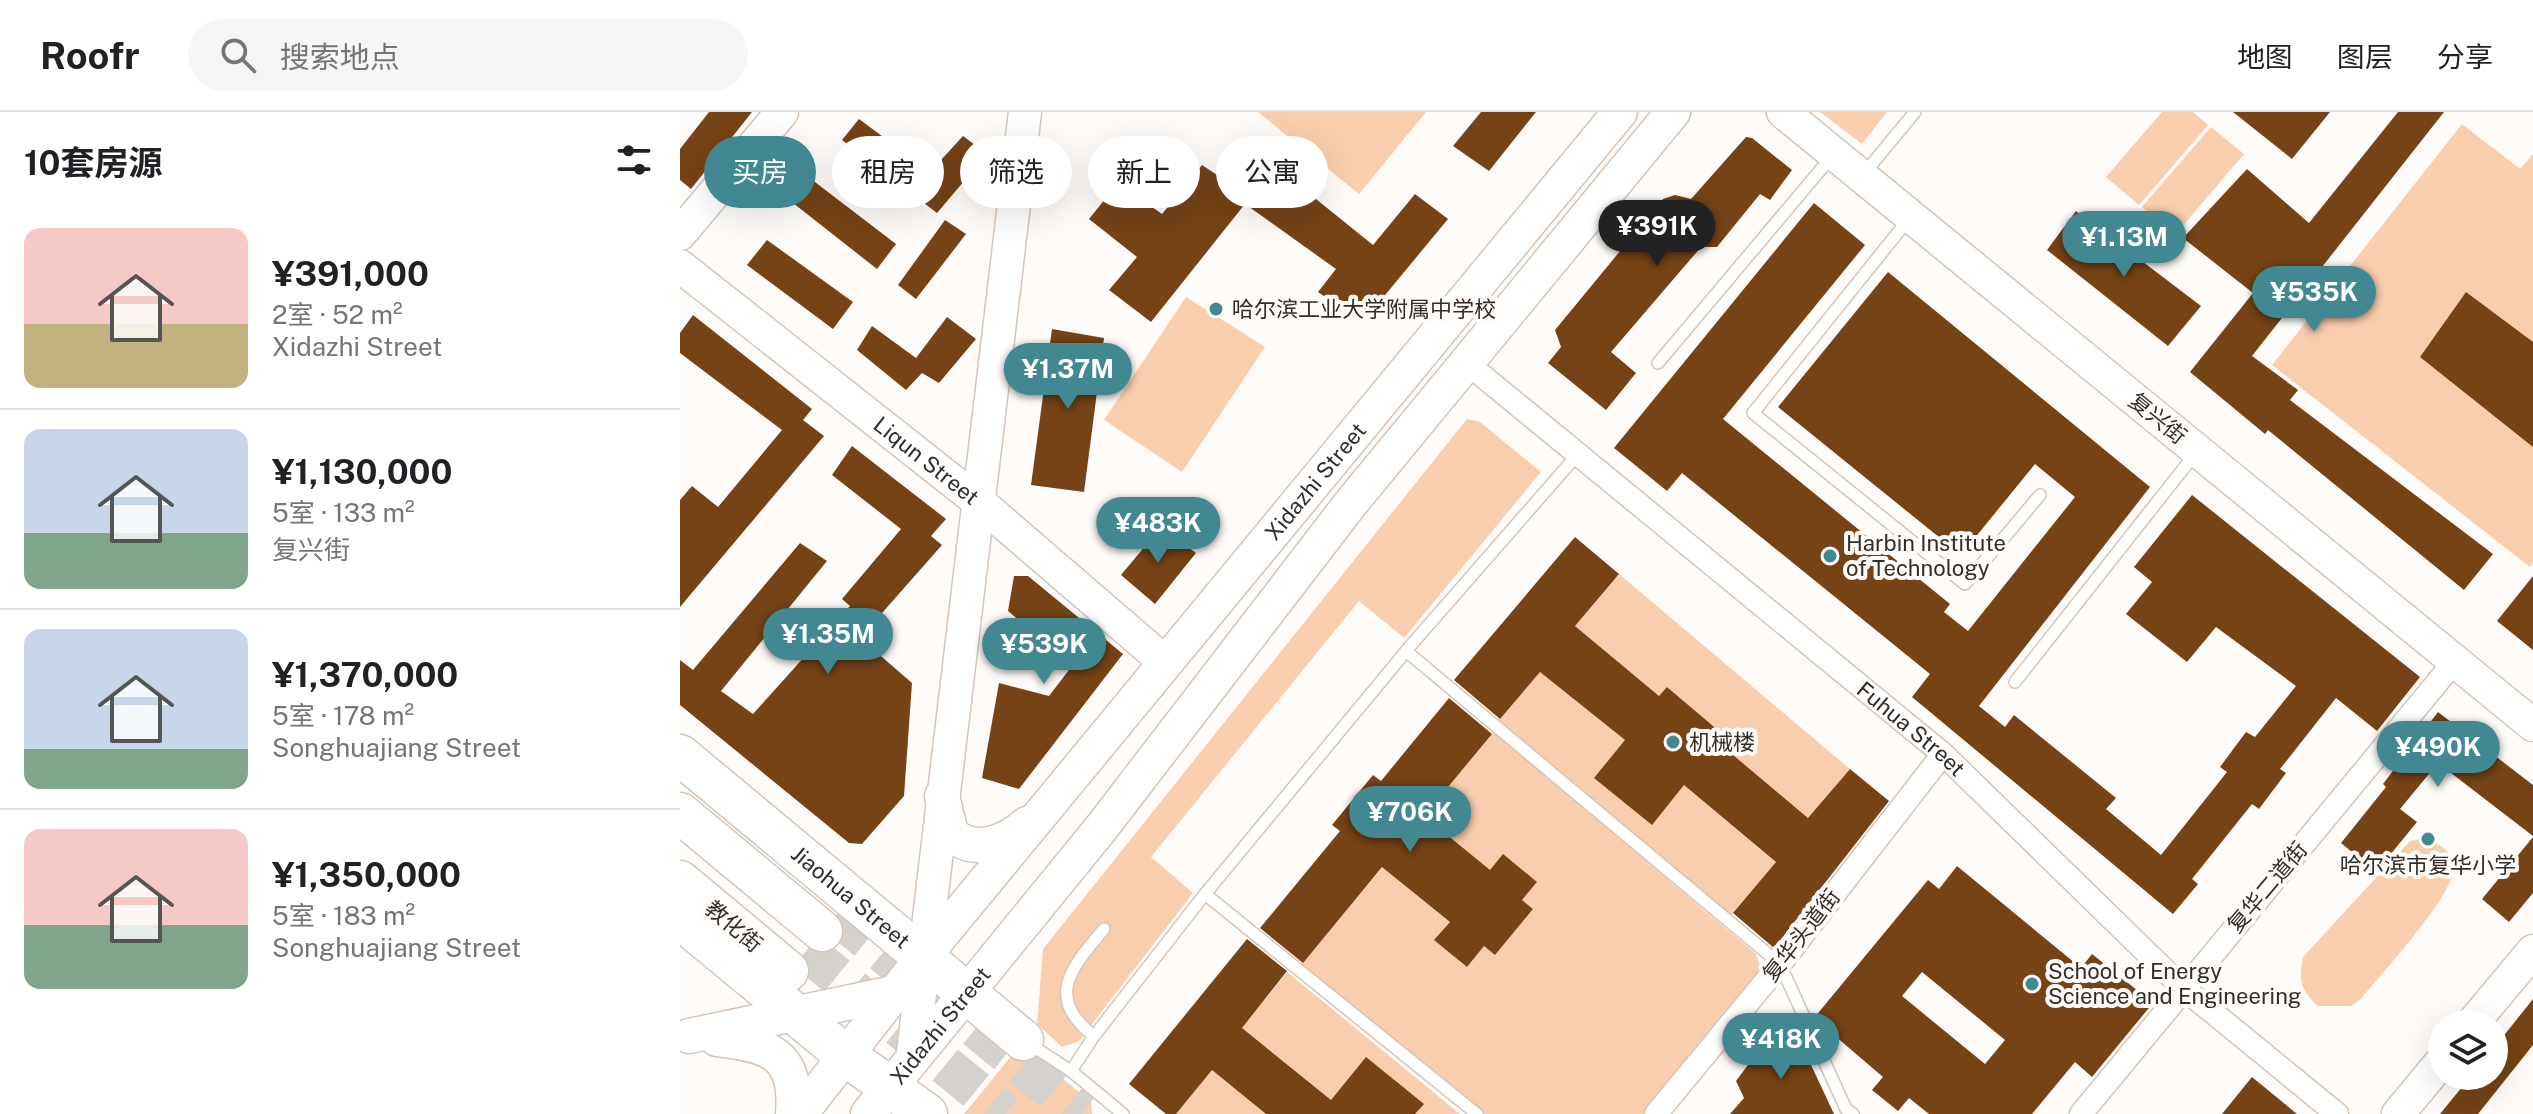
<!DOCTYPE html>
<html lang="zh">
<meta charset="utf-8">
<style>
:root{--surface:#fff;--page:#f6f6f6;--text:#202124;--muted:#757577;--line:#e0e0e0;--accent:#418892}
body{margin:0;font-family:"Public Sans","Noto Sans SC",sans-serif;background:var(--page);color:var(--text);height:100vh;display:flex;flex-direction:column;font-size:30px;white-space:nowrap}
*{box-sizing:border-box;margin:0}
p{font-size:26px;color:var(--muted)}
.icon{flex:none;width:44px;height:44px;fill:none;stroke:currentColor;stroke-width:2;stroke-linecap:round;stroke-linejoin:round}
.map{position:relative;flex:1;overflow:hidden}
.panel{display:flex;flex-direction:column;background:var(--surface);width:680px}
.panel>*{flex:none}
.guide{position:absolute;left:24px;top:24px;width:760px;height:72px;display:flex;gap:16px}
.tools{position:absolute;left:1748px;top:898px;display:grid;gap:16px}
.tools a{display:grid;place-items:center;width:80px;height:80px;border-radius:50%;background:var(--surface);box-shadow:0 8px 32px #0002;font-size:40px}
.price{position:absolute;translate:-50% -68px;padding:0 18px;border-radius:28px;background:var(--accent);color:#fff;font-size:26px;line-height:52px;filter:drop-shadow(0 2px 4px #0008)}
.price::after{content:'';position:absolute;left:50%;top:48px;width:24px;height:18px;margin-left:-12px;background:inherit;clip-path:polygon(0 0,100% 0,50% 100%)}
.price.current{background:#222;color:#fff}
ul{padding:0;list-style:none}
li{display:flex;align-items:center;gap:24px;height:200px;padding:0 24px}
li+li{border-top:2px solid var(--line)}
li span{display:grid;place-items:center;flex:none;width:224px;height:160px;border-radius:16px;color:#555}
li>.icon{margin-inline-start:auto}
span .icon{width:96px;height:96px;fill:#fffc;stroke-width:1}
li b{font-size:34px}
h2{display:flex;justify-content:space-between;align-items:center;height:96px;padding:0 24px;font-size:34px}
.pill{padding:0 28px;border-radius:36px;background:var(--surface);box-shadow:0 8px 32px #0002;font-size:28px;line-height:72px}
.pill.current{background:var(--accent);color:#fff}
header{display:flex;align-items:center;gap:48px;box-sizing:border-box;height:112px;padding:0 40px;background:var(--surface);border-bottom:2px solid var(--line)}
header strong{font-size:38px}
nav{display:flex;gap:44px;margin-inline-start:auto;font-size:28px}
.search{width:560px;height:72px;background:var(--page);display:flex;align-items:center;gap:20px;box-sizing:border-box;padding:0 28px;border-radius:44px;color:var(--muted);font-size:30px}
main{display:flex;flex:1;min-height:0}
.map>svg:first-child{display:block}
.green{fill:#f9ceae}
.building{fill:#754316;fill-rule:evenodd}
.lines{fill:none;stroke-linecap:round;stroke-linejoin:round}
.highway-tunnel{stroke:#d5d2ce;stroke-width:40;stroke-dasharray:40 20;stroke-linecap:butt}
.lane-casing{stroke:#d5c4b8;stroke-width:14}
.street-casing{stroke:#d5c4b8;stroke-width:25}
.secondary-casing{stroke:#d5c4b8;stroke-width:35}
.primary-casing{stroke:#d5c4b8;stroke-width:37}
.highway-casing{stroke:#d5c4b8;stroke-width:43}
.lane{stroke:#fff;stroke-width:11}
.street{stroke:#fff;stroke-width:22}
.secondary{stroke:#fff;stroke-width:32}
.primary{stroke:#fff;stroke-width:34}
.highway{stroke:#fff;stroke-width:40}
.poi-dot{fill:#418892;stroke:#fefbf8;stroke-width:3}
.labels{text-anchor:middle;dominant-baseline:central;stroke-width:8;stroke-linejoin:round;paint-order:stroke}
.poi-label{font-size:22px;fill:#332c28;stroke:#fefbf8;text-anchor:start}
.street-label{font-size:22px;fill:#332c28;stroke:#fefbf8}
</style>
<header>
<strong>Roofr</strong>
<div class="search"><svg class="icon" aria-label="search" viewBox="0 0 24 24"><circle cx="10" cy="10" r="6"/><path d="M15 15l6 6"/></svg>搜索地点</div>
<nav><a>地图</a><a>图层</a><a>分享</a></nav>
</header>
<main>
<section class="panel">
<h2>10套房源<svg class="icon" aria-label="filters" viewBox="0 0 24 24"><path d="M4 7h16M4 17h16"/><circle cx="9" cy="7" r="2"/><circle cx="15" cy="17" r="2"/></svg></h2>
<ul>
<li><span style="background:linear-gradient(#f6c9c9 60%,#c2b280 0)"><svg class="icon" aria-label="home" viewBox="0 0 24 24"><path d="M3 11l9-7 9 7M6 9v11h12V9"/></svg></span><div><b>¥391,000</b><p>2室 · 52 m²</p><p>Xidazhi Street</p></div></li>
<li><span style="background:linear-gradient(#c9d6e8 65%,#7fa58c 0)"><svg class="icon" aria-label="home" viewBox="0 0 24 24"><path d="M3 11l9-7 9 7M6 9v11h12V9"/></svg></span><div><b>¥1,130,000</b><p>5室 · 133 m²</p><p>复兴街</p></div></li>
<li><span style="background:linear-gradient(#c9d6e8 75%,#7fa58c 0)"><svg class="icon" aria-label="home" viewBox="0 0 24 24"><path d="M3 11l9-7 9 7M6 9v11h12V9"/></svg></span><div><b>¥1,370,000</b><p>5室 · 178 m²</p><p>Songhuajiang Street</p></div></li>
<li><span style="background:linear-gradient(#f6c9c9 60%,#7fa58c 0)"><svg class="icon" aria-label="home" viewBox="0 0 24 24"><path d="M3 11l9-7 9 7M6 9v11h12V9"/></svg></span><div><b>¥1,350,000</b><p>5室 · 183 m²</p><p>Songhuajiang Street</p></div></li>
</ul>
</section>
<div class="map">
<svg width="1853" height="1002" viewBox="0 0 1853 1002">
<rect width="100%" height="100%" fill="#fefbf8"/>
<g class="green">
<polygon points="578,0 746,0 679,82"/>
<polygon points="1140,0 1207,0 1182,32"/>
<polygon points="1482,0 1513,0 1528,13 1459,93 1426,65"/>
<polygon points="1782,12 1840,57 1853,42 1853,451 1850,455 1592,253"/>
<polygon points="1531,15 1564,42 1495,123 1462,95"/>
<polygon points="506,185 585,235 502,360 424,308"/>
<polygon points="787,307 800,310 861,360 724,526 679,489 471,745 513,781 399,929 382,935 357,912 363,837"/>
<polygon points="939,462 1170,657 1128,706 1040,632 1045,625 987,575 979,584 895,514"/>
<polygon points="860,560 945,628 972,712 1004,673 1096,750 1051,803 817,610"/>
<polygon points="814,620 1076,842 1083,862 966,1002 803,1002 619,855 710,746 715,765 770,810 755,828 787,855 804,834 815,843 853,797 842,788 857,770 810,758 736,713"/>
<path d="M1746,726C1757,732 1770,737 1774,750C1782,775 1700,863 1681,887L1671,894H1638C1620,877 1619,869 1623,845L1730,729Z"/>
<polygon points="607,860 780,1002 735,1002 743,992 651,988 562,916"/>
<polygon points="344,935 411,990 412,1002 284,1002 337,937"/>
<polygon points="532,958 586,1002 496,1002"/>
</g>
<g class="building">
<polygon points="29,0 72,0 11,77 0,68 0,37"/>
<polygon points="801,0 856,0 809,59 773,34"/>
<polygon points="1553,0 1650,0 1612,47"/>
<polygon points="1718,0 1764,0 1572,244 1618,278 1610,288 1813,442 1784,478 1588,318 1585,322 1510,260 1573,181 1503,126 1567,57 1629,111"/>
<polygon points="179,7 250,60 283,24 307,42 257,101 162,28"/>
<polygon points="1066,25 1072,26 1112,58 1090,88 1080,82 1037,135 1021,135 931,240 956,261 926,298 868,251 881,235 875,218 983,87 995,83 1011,87"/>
<polygon points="565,30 693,133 735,82 768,107 682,211 638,180 656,157 565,92 471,210 429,178 457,145 409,107 438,71 482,102 522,53 540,65"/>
<polygon points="131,67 216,132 197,157 113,91"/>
<polygon points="1134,91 1185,133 1043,307 1270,492 1264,500 1288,519 1395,385 1355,352 1281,443 1098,295 1208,160 1470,375 1299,594 1325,615 1334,603 1436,686 1426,697 1481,743 1547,660 1540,655 1566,620 1575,625 1616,574 1536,515 1507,550 1446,502 1472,470 1454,455 1512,383 1740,565 1697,619 1656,586 1600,657 1606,661 1579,697 1572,692 1512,767 1518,772 1493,802 1232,585 1250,562 1002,361 987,379 934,336"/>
<polygon points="1396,99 1521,194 1488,234 1367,138"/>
<polygon points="265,108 286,122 236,187 218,173"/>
<polygon points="87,128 173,190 153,217 67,153"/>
<polygon points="1786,180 1853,230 1853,335 1740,245"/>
<polygon points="13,203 132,297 123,308 144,324 0,495 0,388 12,374 38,395 102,318 0,241 0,221"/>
<polygon points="267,205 296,227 259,271 242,261 226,278 177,238 192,214 236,246"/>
<polygon points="372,217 424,226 404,380 351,373"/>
<polygon points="172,334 266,407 251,424 262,433 180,526 232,571 224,684 182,732 169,731 0,593 0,548 13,558 120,431 147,449 41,579 73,602 170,494 162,487 221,417 152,363"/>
<polygon points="481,415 516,441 475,492 441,463"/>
<polygon points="895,425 939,462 895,514 979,584 987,575 1046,625 1040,632 1128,706 1170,657 1209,689 1094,836 1053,801 1096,750 1004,673 972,713 914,666 945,628 860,560 820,607 774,568"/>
<polygon points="334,464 348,464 443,542 339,677 302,666 319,571 369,584 392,554 328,499"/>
<polygon points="1853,464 1853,538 1817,509"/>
<polygon points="769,586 812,622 744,704 810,758 823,742 857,770 842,788 853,797 815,843 804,834 787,855 754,828 770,810 702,755 623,851 580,816 660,719 652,713 693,663 701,669"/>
<polygon points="1758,600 1853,673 1853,724 1758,651 1720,697 1737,710 1696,760 1661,731 1706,675 1703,672"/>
<polygon points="1853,725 1853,781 1829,810 1802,787"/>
<path d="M1277,754L1401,856L1412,842L1473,891L1412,965L1395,950L1352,1002H1249L1229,986L1218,999L1192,978L1203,965L1134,906L1248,768L1259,777ZM1242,860L1325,928L1305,952L1222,884Z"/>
<polygon points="567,827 607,859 562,916 651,988 686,945 744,992 735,1002 586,1002 532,958 496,1002 486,1002 449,972"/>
<polygon points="1853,887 1853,933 1798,1002 1760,1002 1791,964 1814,964 1814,936"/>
<polygon points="1094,918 1117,923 1154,1002 1050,1002 1064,986 1056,969"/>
<polygon points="1572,965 1617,1002 1542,1002"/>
</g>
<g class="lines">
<g class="highway-tunnel">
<polyline points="156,803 401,1002"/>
<polyline points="126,839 325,1002"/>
</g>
<defs>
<g id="lane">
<polyline points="1182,64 1235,0"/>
<polyline points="1228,108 1073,301 1285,472 1360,383"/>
<polyline points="978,251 1153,43"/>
<polyline points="726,539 1100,852 1166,997 1173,1002"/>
<polyline points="1335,570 1515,342"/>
<polyline points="525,782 732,532 898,342"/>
<path d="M414,924C363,885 393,854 424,817"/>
<polyline points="348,931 391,959 443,1002"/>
<polyline points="391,959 414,924 525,782 797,1002"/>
</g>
<g id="street">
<path id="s1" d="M788,252L1263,642L1503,876L1657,1002"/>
<polyline points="976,1002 1100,852 1263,642"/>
<polyline points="1401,1002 1775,549"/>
</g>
<g id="secondary">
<polyline points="1103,0 1853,613"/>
<polyline points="0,122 102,0"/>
<path id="s2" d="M0,154L299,390L486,551"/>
<polyline points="1792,912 1853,839"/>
<polyline points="232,949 345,0"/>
<polyline points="1718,1002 1762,949"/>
</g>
<g id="primary">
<path d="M262,684L271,721C293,744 327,730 347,712"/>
<polyline points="9,924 214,881"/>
<path d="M37,927C90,933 118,942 113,1002"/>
<path id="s3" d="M120,1002L243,845L940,0"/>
<path id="s4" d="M188,1002L422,715L671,391L993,0"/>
</g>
<g id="highway">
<path id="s5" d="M0,643L343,928"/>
<polyline points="0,701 142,819"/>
<polyline points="0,769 108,859"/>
<polyline points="0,807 165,943 247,1002"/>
</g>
</defs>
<use href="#lane" class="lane-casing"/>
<use href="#street" class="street-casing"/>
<use href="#secondary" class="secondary-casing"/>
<use href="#primary" class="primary-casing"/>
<use href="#highway" class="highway-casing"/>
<use href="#lane" class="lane"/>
<use href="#street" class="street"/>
<use href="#secondary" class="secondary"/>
<use href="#primary" class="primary"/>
<use href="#highway" class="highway"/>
</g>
<g class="poi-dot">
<circle cx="536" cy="197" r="8"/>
<circle cx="1150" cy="444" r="8"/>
<circle cx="993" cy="630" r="8"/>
<circle cx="1748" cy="727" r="8"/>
<circle cx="1352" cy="872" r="8"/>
</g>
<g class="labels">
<g class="poi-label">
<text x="552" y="197">哈尔滨工业大学附属中学校</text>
<text x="1166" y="431">Harbin Institute<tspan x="1166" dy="25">of Technology</tspan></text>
<text x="1009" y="630">机械楼</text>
<text x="1748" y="753" text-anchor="middle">哈尔滨市复华小学</text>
<text x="1368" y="859">School of Energy<tspan x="1368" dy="25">Science and Engineering</tspan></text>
</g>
<g class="street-label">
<text transform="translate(1478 306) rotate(39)">复兴街</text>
<text stroke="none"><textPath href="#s2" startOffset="314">Liqun Street</textPath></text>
<text stroke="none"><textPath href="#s3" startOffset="816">Xidazhi Street</textPath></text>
<text stroke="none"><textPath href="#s1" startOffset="574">Fuhua Street</textPath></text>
<text transform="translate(1587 775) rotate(-50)">复华二道街</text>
<text stroke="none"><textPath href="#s5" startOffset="222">Jiaohua Street</textPath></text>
<text transform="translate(54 814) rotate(40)">教化街</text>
<text transform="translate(1121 823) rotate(-52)">复华头道街</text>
<text stroke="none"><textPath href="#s4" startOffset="114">Xidazhi Street</textPath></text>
</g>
</g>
</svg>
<div class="tools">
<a><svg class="icon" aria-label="layers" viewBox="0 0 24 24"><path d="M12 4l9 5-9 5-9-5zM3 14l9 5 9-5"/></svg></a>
</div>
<b class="price current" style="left:977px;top:156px">¥391K</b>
<b class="price" style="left:1444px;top:167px">¥1.13M</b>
<b class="price" style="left:1634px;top:222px">¥535K</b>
<b class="price" style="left:388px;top:299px">¥1.37M</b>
<b class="price" style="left:478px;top:453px">¥483K</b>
<b class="price" style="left:148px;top:564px">¥1.35M</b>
<b class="price" style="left:364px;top:574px">¥539K</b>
<b class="price" style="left:1758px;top:677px">¥490K</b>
<b class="price" style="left:730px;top:742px">¥706K</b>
<b class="price" style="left:1101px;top:969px">¥418K</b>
<div class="guide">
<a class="pill current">买房</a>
<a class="pill">租房</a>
<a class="pill">筛选</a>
<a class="pill">新上</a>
<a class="pill">公寓</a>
</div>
</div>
</main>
